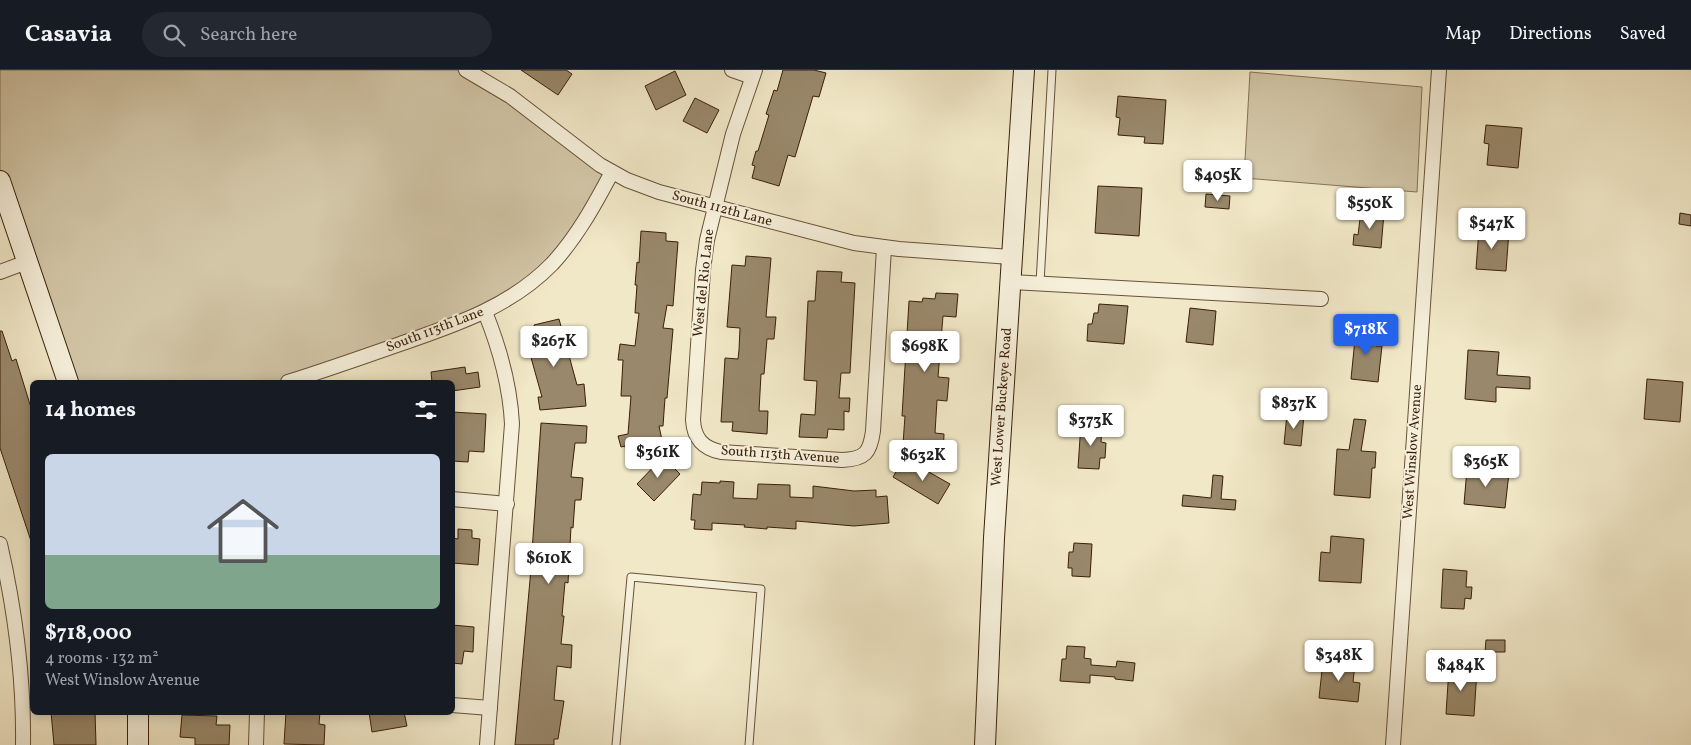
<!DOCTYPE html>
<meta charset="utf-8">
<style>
:root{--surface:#171b24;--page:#242831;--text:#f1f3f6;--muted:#9ea1a6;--line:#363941;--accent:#2563eb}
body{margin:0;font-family:Vollkorn,serif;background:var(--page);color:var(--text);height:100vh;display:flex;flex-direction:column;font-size:19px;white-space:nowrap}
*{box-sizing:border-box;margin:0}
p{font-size:16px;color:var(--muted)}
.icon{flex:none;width:28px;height:28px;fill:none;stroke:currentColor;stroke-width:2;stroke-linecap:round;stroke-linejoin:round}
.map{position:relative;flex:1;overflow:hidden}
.sheet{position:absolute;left:30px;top:310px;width:425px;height:335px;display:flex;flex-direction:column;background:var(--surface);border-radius:8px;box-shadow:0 2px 12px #0003}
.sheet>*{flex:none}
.price{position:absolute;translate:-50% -42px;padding:0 11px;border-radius:5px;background:#fff;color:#222;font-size:16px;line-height:32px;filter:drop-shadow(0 1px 2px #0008)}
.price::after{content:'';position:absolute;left:50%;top:30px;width:15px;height:11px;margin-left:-8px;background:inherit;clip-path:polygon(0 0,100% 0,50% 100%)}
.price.current{background:var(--accent);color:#fff}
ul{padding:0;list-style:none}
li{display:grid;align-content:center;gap:10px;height:265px;padding:0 15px}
li span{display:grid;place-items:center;height:155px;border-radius:8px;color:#555}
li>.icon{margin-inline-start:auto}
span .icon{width:90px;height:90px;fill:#fffc;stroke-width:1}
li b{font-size:21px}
h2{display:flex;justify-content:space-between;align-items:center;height:60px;padding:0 15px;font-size:21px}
header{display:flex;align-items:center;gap:30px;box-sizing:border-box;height:70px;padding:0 25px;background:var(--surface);border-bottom:1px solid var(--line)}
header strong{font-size:24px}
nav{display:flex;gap:28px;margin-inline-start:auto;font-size:18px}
.search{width:350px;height:45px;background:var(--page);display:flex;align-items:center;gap:12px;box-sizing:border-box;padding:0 18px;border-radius:28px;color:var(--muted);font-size:19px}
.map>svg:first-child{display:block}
.green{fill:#d2c6a7;stroke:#867258}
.building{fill:#99886b;stroke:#3a1f08}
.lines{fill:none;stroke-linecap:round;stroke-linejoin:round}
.lane-casing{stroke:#685138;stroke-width:9}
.street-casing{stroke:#685138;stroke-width:16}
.secondary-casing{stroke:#3a1f08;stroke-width:22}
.lane{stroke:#f6f0db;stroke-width:7}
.street{stroke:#f6f0db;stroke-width:14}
.secondary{stroke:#f6f0db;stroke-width:20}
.labels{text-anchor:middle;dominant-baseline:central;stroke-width:4;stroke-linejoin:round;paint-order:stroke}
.street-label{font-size:14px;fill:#3a1f08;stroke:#f6f0db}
</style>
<header>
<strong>Casavia</strong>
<div class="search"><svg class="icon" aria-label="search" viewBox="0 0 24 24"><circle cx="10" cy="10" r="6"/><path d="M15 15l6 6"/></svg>Search here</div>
<nav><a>Map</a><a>Directions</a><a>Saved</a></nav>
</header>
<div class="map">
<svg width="1691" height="675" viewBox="0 0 1691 675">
<rect width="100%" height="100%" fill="#f1e8c7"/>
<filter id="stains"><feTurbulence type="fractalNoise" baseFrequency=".004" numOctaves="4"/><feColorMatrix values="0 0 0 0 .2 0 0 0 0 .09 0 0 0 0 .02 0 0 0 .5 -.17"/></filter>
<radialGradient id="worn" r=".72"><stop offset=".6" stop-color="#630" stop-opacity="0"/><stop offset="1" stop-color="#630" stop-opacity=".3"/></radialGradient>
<g class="green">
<polygon points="0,0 466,0 612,102 583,153 511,227 288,312 68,312 0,111"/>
<polygon points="1250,2 1422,17 1417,122 1244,108"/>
</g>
<g class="building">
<polygon points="521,0 566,0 572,4 558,25"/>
<polygon points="783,0 814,0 826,3 819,27 813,26 795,87 788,85 779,116 752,108 755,96 752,95 756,81 758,81 769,45 766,44 774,20 777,21"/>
<polygon points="675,1 686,25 656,40 645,16"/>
<polygon points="1118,26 1166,30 1163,74 1144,73 1145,67 1118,65 1120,48 1116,47"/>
<polygon points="695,28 719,40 707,63 683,51"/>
<polygon points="1486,55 1522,58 1518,98 1487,95 1489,74 1484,73"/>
<polygon points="1098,116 1142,118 1139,166 1095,163"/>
<polygon points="1206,124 1230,126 1229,139 1205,137"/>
<polygon points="1364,141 1384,143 1381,178 1353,175 1354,164 1358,165 1360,149 1363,150"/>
<polygon points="1680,143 1691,145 1691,156 1679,154"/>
<polygon points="1479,159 1509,161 1506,201 1476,199"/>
<polygon points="641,161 666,163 666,171 678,172 673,236 667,235 663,258 673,259 667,328 665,328 663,356 659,356 664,380 627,387 625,376 621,377 618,366 628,364 631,326 621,326 623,290 618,290 620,274 635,276 639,243 635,243 637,215 635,215 637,192 639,193"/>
<polygon points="746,186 771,188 766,247 776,247 774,269 767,269 764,304 761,304 759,341 768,341 767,364 732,361 733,352 721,352 725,288 738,289 739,280 740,258 727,257 732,195 745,196"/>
<polygon points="817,201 842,202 841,212 855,213 850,303 841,303 839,328 850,328 849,342 844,341 844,360 828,359 827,368 799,367 801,344 815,345 817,311 804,310 808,231 815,231"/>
<polygon points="936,223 958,224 956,247 943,246 938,307 949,308 947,331 937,330 935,363 944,364 943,386 913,384 914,375 903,374 905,346 902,346 909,231 922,232 923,228 935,229"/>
<polygon points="1099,234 1128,236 1124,274 1087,271 1088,254 1092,254 1094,243 1098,243"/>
<polygon points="1190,238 1216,241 1213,275 1186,272"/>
<polygon points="559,249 577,315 584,314 586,336 540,340 538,327 542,327 525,266 536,264 534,255"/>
<polygon points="1356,259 1378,261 1376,276 1382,276 1378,312 1351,309"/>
<polygon points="0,261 2,261 12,291 16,289 32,341 32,471 31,471 0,378"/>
<polygon points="1468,280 1499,282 1497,305 1530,307 1530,319 1496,317 1496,332 1465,329"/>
<polygon points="465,297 466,304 478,302 480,317 452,321 452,312 432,312 431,302"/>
<polygon points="1647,309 1683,312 1680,352 1644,349"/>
<polygon points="452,342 486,344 484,382 469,381 468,392 452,391"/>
<polygon points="1287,344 1304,345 1301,376 1284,374"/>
<polygon points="1354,349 1366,350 1361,381 1376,382 1375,398 1372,398 1370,428 1334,425 1337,379 1349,380"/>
<polygon points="541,353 587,356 586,373 575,373 571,407 583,408 581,430 575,430 573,458 571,457 568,513 565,512 562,546 564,546 561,574 572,575 571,598 557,596 554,630 564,631 558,669 554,669 554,675 515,675 530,510"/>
<polygon points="1081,353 1102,355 1101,372 1106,373 1105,388 1100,388 1099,399 1078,398"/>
<polygon points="663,387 680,404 654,431 637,414"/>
<polygon points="913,393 950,414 938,434 893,407 900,395 912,402"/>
<polygon points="1467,399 1509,403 1505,438 1464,434"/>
<polygon points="1213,405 1223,406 1221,429 1236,430 1235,440 1182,436 1183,425 1211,428"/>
<polygon points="720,411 734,412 733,428 757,429 758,414 790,415 790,427 813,428 813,416 854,421 876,420 876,427 887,426 889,453 854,456 796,451 796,459 767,457 767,459 744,457 745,455 712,453 712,460 694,459 695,450 691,450 693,424 701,425 702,412 720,413"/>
<polygon points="458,459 472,460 472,468 480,469 478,495 452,493 452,468 458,469"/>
<polygon points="1331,466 1364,469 1361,513 1319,511 1321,482 1330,483"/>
<polygon points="1074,473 1092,474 1090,507 1072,506 1072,498 1068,498 1069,482 1073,482"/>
<polygon points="1443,499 1467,501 1466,517 1472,517 1471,529 1465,528 1464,539 1441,538"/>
<polygon points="452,555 474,557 473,582 464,581 462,594 452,593"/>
<polygon points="1486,570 1505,570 1505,582 1485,582"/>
<polygon points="1067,576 1085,577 1084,588 1091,589 1091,595 1116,597 1117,591 1135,593 1133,611 1115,609 1115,607 1090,605 1090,613 1060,611 1062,589 1066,589"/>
<polygon points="1323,591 1355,594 1353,612 1360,613 1358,632 1319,628"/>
<polygon points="1449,598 1477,600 1474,646 1446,644"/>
<polygon points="51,642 95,642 96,675 54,675"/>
<polygon points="286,642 320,642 319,654 325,655 324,675 284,674"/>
<polygon points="369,642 404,642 407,656 372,662"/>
<polygon points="182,645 217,646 216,655 230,655 229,675 195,675 195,668 180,667"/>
</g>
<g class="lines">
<defs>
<g id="lane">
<polyline points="1040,213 1052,0"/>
<polyline points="616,675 631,507 761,519 749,675"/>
</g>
<g id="street">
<polyline points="466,0 510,26 600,95 627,110 659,122 854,173 899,179 1011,187"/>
<polyline points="732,0 752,7"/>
<path d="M755,0L733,64L707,170L703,200L693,350C694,368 702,378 721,382L842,390C865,389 870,383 873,361L884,178"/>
<polyline points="0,202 27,192"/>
<polyline points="1010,212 1321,229"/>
<path d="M485,242C500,279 510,314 512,354L487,675"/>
<path d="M288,312C326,300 363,287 400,274C455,255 510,237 552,194C577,167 595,134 612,102"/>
<polyline points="452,429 507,434"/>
<path d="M0,474C15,540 24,607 23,675"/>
<polyline points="452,635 490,638"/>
<polyline points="256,675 257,642"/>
<polyline points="1393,675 1439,0"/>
</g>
<g id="secondary">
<polyline points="0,111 68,312"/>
<polyline points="138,675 138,642"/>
<polyline points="985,675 994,468 1024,0"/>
</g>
</defs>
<use href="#lane" class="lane-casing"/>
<use href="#street" class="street-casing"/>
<use href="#secondary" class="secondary-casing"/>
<use href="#lane" class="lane"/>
<use href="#street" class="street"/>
<use href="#secondary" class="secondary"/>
</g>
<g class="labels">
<g class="street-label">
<text transform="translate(722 139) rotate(15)">South 112th Lane</text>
<text transform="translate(704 213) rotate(-84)">West del Rio Lane</text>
<text transform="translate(435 260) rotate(-21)">South 113th Lane</text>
<text transform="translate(1002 337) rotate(-86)">West Lower Buckeye Road</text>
<text transform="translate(1413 382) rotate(-86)">West Winslow Avenue</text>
<text transform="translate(780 385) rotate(4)">South 113th Avenue</text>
</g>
</g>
<rect width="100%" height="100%" filter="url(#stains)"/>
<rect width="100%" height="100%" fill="url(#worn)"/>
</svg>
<b class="price" style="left:1218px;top:132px">$405K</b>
<b class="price" style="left:1370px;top:160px">$550K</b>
<b class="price" style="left:1492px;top:180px">$547K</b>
<b class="price current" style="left:1366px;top:286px">$718K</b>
<b class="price" style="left:554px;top:298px">$267K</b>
<b class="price" style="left:925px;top:303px">$698K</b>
<b class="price" style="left:1294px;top:360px">$837K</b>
<b class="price" style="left:1091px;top:377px">$373K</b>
<b class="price" style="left:658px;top:409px">$361K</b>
<b class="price" style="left:923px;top:412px">$632K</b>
<b class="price" style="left:1486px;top:418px">$365K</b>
<b class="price" style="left:549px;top:515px">$610K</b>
<b class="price" style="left:1339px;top:612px">$348K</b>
<b class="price" style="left:1461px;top:622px">$484K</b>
<section class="sheet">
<h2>14 homes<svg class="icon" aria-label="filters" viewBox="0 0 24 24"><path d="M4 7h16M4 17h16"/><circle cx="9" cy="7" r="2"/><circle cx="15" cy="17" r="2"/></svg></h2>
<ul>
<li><span style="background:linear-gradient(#c9d6e8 65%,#7fa58c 0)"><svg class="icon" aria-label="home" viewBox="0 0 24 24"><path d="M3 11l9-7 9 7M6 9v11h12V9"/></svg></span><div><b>$718,000</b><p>4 rooms · 132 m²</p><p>West Winslow Avenue</p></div></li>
</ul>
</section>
</div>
